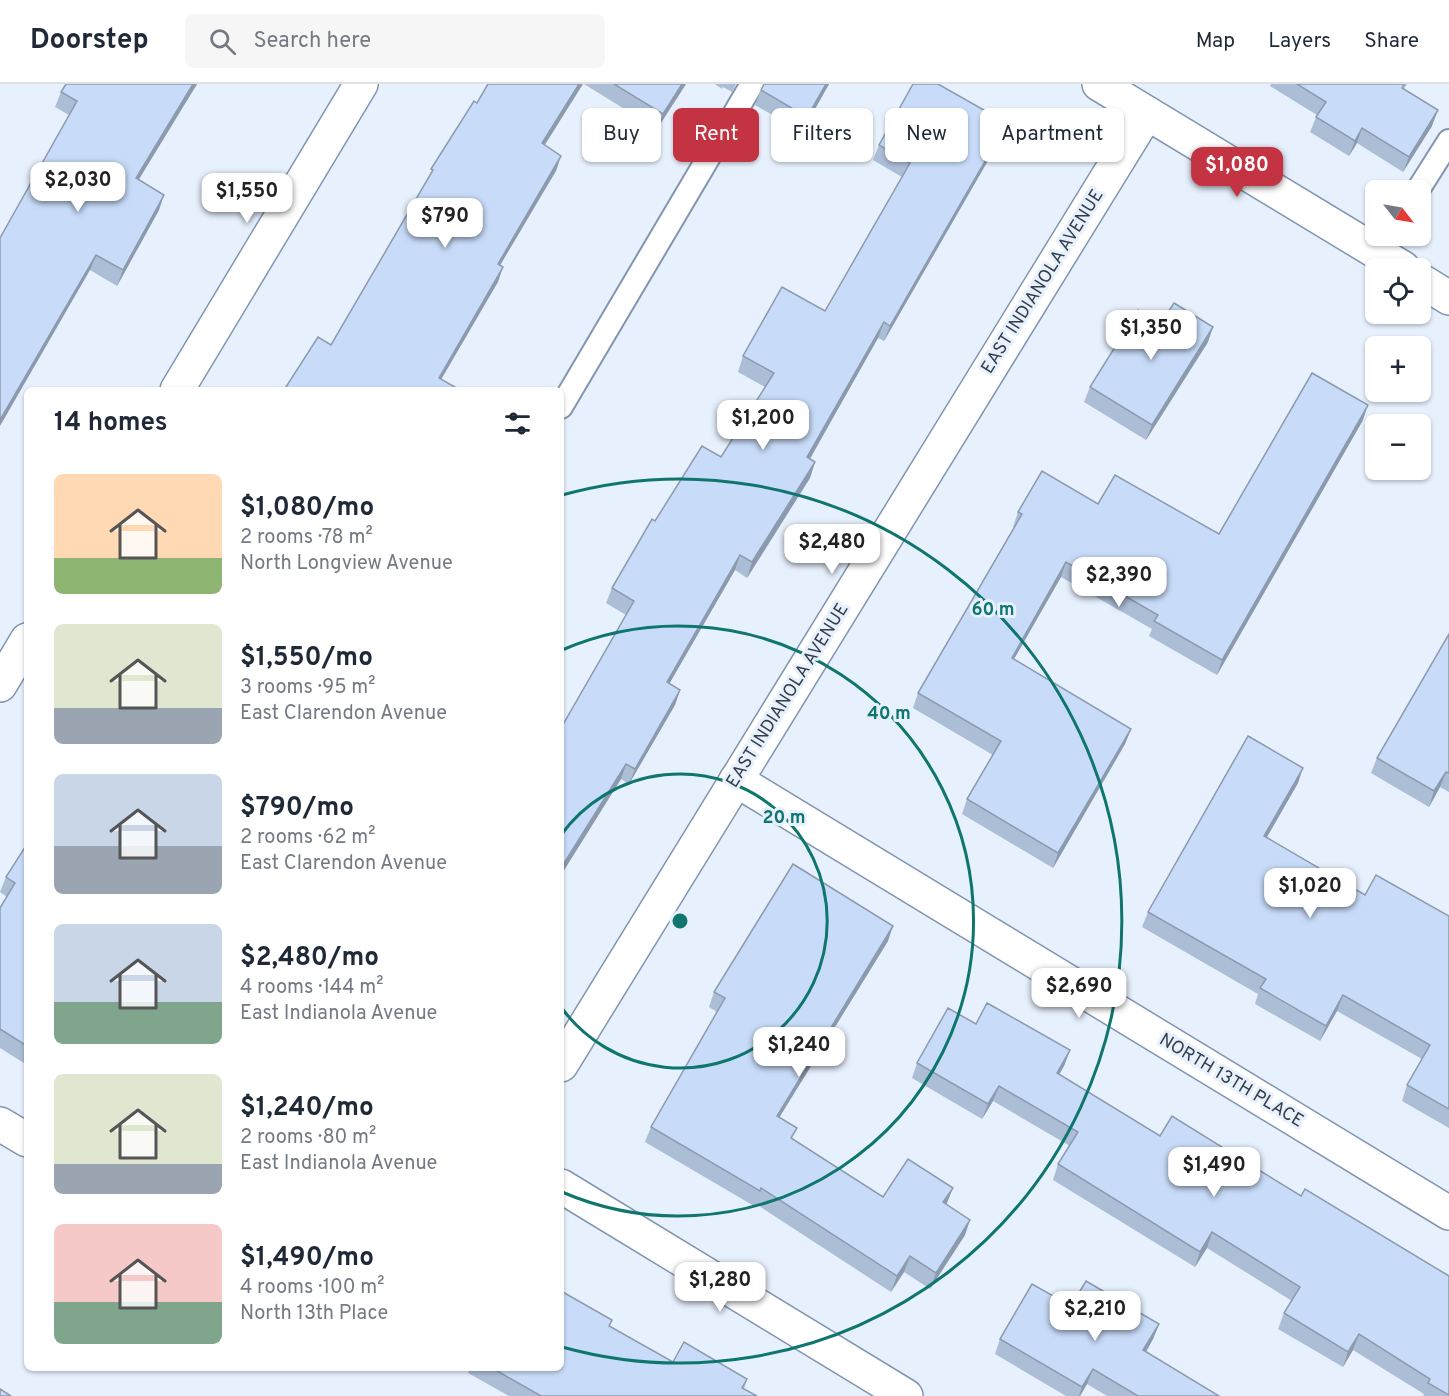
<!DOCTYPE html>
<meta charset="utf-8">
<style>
:root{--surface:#fff;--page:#f6f6f7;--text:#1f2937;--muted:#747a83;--line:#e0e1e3;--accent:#c33342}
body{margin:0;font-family:Overpass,sans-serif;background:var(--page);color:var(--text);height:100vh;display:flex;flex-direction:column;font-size:22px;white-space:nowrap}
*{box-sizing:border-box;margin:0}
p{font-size:20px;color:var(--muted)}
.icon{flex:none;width:33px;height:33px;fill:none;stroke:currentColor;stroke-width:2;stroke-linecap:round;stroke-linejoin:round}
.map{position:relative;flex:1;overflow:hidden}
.panel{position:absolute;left:24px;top:303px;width:540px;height:984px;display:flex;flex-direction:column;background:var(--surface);border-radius:9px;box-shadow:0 2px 4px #0004}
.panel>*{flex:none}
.banner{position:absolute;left:582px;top:24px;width:570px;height:54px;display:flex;gap:12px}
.needle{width:39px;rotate:121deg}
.buttons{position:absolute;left:1365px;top:96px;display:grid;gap:12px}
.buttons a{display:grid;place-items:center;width:66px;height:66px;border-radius:9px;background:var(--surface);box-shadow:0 2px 4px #0004;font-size:30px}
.price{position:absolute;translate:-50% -51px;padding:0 14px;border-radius:12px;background:#fff;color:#222;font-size:20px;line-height:39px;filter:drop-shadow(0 2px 3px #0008)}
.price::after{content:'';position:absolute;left:50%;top:36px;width:18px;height:14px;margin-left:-9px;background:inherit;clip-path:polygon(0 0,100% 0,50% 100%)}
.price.selected{background:var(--accent);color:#fff}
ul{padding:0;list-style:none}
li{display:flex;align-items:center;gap:18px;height:150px;padding:0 30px}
li span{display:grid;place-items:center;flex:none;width:168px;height:120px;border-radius:9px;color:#555}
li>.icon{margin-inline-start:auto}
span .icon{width:72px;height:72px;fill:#fffc;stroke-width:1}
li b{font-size:26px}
h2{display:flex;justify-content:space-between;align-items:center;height:72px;padding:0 30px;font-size:26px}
.tag{padding:0 21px;border-radius:9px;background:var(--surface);box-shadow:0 2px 4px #0004;font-size:21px;line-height:54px}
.tag.selected{background:var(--accent);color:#fff}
header{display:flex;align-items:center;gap:36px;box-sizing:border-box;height:84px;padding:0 30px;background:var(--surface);border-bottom:2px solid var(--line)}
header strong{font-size:28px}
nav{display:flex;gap:33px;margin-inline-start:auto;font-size:21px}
.search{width:420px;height:54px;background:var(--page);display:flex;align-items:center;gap:15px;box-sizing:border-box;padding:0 21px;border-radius:9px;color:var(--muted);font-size:22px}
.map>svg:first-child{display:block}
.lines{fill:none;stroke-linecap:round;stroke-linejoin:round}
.lane-casing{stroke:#8195b2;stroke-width:26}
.street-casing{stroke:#8195b2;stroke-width:36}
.lane{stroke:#fff;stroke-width:22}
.street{stroke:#fff;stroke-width:33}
.wall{fill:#acbdd6}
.shaded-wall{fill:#8c9aae}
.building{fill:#c8dcf9;stroke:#8c9aae;stroke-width:1.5}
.ring{fill:none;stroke:#0f766e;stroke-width:3}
.labels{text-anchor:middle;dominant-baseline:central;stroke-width:6;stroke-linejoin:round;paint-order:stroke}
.street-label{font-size:18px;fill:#353d4a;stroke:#e7f0fd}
.centre{fill:#0f766e;stroke:#e7f0fd;stroke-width:3}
.ring-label{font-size:18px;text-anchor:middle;font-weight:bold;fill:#0f766e;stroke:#e7f0fd;stroke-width:6;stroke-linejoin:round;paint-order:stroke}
</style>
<header>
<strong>Doorstep</strong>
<div class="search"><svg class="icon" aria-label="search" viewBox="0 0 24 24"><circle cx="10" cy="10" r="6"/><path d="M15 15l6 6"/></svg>Search here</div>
<nav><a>Map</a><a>Layers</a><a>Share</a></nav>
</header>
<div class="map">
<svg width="1449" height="1312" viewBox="0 0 1449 1312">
<rect width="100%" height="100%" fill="#e7f0fd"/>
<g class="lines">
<defs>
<g id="lane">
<polyline points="1418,106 1449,57"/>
<polyline points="561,323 752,0"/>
</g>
<g id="street">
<polyline points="1099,0 1403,184"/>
<polyline points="1420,196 1449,214"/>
<polyline points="177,306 361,0"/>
<polyline points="0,601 27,556"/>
<polyline points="736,696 1449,1129"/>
<polyline points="561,981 1147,29"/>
<polyline points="0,1040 27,1056"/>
<polyline points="561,1102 906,1312"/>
</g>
</defs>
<use href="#lane" class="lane-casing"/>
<use href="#street" class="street-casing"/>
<use href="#lane" class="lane"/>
<use href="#street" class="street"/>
</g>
<g class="wall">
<polygon points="66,0 197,0 138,96 159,126 117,202 90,186 69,31 55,23 61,8"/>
<polygon points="584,0 686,0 657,45"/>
<polygon points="715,0 736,0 732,8 723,3 722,5"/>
<polygon points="829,0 802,48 755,21 761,6"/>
<polygon points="1271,0 1407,0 1404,5 1432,42 1403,88 1357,59 1349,72 1310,48 1317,31 1270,2"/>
<polygon points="1001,54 884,257 878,254 809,375 815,378 810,394 747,494 735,486 669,600 680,606 675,621 629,700 621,695 561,791 561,644 626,531 606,519 612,504 655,437 721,373 765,303 738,288 743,272 825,227 902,93 873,76 879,61"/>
<polygon points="1208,258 1146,356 1084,318 1090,303"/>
<polygon points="1363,336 1217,591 1149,552 1152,545 1061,493 1014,575 1131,645 1125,660 1053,784 962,730 967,715 993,671 913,624 918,609 1014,443 1013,443 1018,428 1098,420 1219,450"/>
<polygon points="1449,550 1449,708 1440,703 1429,723 1371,689 1377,674"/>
<polygon points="1298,699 1267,753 1365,811 1449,832 1449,1044 1402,1017 1407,1001 1422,975 1337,927 1320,957 1255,920 1258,910 1142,843 1148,828"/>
<polygon points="27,760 27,981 0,964 0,824 7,813 0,808 6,793"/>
<polygon points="888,857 779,1033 793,1055 883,1113 946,1120 965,1151 930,1205 904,1188 891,1208 756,1120 754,1122 645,1058 651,1043 717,928 709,923 714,908"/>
<polygon points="976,940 1070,966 1064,982 1059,991 1160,1052 1301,1112 1449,1192 1449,1312 1423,1312 1424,1310 1353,1266 1343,1283 1278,1245 1284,1229 1292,1217 1207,1164 1195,1183 1053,1096 1058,1080 1070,1062 993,1017 982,1035 912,994 917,979"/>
<polygon points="1071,1222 1159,1240 1153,1255 1146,1268 1219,1312 1107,1312 1087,1300 1080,1312 1066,1312 995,1270 1000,1255"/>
<polygon points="27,1234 27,1244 24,1242"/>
<polygon points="612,1236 610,1242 673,1278 747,1295 744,1305 757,1312 509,1312 468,1289 470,1284 561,1284"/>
</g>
<g class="shaded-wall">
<polygon points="193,0 197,0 130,110 136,94"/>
<polygon points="579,0 583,0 536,75 542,59"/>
<polygon points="682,0 686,0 657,45 663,30"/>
<polygon points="826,0 829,0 802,48 807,33"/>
<polygon points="1438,26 1432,42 1403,88 1409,73"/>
<polygon points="1007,39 1001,54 884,257 890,242"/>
<polygon points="1362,44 1357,59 1349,72 1355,57"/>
<polygon points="561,72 556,87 492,195 498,180"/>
<polygon points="164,111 159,126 117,202 123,186"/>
<polygon points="96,171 90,186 0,342 0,336"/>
<polygon points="503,183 498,198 435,306 439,294"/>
<polygon points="884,238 878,254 802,389 807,373"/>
<polygon points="1213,243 1208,258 1146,356 1152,341"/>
<polygon points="1368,321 1363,336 1217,591 1222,576"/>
<polygon points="815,378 810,394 747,494 752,478"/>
<polygon points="740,471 735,486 661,614 667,598"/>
<polygon points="1066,478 1061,493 1006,589 1012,574"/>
<polygon points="680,606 675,621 629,700 635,685"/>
<polygon points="1131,645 1125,660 1053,784 1058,769"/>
<polygon points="626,680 621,695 561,791 561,784"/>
<polygon points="1303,684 1298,699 1259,767 1264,752"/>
<polygon points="1446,688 1440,703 1429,723 1434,707"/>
<polygon points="893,842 888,857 771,1047 777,1032"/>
<polygon points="1343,911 1337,927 1320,957 1326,942"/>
<polygon points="1070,966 1064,982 1051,1004 1057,989"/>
<polygon points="999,1002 993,1017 982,1035 988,1020"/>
<polygon points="953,1104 947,1119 938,1133 943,1118"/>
<polygon points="970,1136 965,1151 930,1205 936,1189"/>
<polygon points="1212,1148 1207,1164 1195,1183 1200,1168"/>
<polygon points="910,1172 904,1188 891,1208 897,1192"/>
<polygon points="1159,1240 1153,1255 1138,1282 1143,1266"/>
<polygon points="1359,1250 1353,1266 1343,1283 1348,1268"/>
<polygon points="1093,1285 1087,1300 1080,1312 1079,1312 1082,1303"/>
</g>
<g class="building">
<polygon points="66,0 193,0 136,94 164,111 123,186 96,171 0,336 0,154 77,17 61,8"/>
<polygon points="488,0 579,0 542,59 561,72 498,180 503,183 439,294 460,306 284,306 318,253 331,261 433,86 431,85 474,17 477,19"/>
<polygon points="614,0 682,0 663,30"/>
<polygon points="764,0 826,0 807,33 761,6"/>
<polygon points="913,0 938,0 1007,39 890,242 884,238 807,373 815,378 752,478 740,471 667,598 680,606 635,685 626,680 561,784 561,644 634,517 612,504 652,435 655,437 702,362 721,373 774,289 743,272 782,203 825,227 910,79 879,61"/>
<polygon points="1297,0 1404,0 1402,4 1438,26 1409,73 1362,44 1355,57 1316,33 1326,18"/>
<polygon points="1174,219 1213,243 1152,341 1090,303 1138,226 1160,241"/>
<polygon points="1312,289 1368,321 1222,576 1154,537 1158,531 1066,478 1012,574 1131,645 1058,769 967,715 1001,657 918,609 1022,430 1018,428 1042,387 1098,420 1115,391 1219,450"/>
<polygon points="1449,550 1449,689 1446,688 1434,707 1377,674"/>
<polygon points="1248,652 1303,684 1264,752 1365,811 1376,791 1449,832 1449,1025 1407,1001 1430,961 1343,911 1326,942 1260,904 1266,895 1148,828"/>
<polygon points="27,760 27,962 0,945 0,824 15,799 6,793"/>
<polygon points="793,780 893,842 777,1032 797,1044 791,1054 883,1113 908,1075 953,1104 943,1118 970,1136 936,1189 910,1172 897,1192 761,1104 760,1107 651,1043 725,914 714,908"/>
<polygon points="987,919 1070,966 1057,989 1160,1052 1172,1032 1301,1112 1305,1105 1449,1192 1449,1311 1428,1299 1430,1295 1359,1250 1348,1268 1284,1229 1300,1203 1212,1148 1200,1168 1058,1080 1078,1048 999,1002 988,1020 917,979 948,924 976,940"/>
<polygon points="1086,1197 1159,1240 1143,1266 1219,1312 1138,1312 1093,1285 1082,1303 1000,1255 1032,1200 1071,1222"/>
<polygon points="561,1207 612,1236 609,1242 673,1278 684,1258 747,1295 742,1304 757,1312 541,1312 492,1284 561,1284"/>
<polygon points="0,1305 11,1312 0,1312"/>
</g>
<g class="ring">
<path d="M561 751A147 147 0 1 1 561 923"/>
<path d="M562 566A295 295 0 1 1 562 1108"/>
<path d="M562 411A442 442 0 1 1 562 1263"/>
</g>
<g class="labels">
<g class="street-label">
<text transform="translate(1043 198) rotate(-58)">EAST INDIANOLA AVENUE</text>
<text transform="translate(788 612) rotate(-58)">EAST INDIANOLA AVENUE</text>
<text transform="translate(1231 997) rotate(31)">NORTH 13TH PLACE</text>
</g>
</g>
<circle cx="680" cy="837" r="9" class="centre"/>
<g class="ring-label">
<text x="993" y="531">60 m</text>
<text x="889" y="635">40 m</text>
<text x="784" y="739">20 m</text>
</g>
</svg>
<div class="buttons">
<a><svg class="needle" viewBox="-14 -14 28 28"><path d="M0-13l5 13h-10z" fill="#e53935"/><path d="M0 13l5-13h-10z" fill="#747a83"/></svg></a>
<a><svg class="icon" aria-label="locate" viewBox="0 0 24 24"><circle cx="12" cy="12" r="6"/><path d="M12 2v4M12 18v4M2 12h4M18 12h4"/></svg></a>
<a>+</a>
<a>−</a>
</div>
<b class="price selected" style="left:1237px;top:114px">$1,080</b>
<b class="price" style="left:78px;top:129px">$2,030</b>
<b class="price" style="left:247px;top:140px">$1,550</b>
<b class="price" style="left:445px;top:165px">$790</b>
<b class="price" style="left:1151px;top:277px">$1,350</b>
<b class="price" style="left:763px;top:367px">$1,200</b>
<b class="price" style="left:832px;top:491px">$2,480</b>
<b class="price" style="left:1119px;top:524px">$2,390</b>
<b class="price" style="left:1310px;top:835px">$1,020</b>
<b class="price" style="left:1079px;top:935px">$2,690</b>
<b class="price" style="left:799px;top:994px">$1,240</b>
<b class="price" style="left:1214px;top:1114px">$1,490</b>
<b class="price" style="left:720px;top:1229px">$1,280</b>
<b class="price" style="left:1095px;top:1258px">$2,210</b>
<div class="banner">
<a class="tag">Buy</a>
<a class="tag selected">Rent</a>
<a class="tag">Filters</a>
<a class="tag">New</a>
<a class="tag">Apartment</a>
</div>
<section class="panel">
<h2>14 homes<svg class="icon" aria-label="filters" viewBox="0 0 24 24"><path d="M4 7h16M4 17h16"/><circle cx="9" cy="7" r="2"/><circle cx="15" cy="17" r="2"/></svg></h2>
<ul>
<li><span style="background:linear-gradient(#ffd9b3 70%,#8fb573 0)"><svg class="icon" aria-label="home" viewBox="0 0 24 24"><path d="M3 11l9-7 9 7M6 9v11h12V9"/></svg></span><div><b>$1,080/mo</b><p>2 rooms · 78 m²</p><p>North Longview Avenue</p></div></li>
<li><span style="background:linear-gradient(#dfe7d0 70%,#9aa5b1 0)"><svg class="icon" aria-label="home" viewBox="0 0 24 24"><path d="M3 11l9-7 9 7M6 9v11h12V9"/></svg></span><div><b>$1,550/mo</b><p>3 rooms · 95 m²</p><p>East Clarendon Avenue</p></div></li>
<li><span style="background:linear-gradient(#c9d6e8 60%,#9aa5b1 0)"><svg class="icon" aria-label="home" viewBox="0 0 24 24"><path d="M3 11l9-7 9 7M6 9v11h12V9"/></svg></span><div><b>$790/mo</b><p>2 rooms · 62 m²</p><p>East Clarendon Avenue</p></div></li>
<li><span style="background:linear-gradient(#c9d6e8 65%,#7fa58c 0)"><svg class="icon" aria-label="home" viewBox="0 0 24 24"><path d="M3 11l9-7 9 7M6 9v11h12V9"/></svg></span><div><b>$2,480/mo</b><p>4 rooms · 144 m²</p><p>East Indianola Avenue</p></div></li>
<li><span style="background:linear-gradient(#dfe7d0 75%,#9aa5b1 0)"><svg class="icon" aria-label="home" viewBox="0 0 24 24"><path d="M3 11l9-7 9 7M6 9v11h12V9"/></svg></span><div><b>$1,240/mo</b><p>2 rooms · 80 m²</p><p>East Indianola Avenue</p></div></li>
<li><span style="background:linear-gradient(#f6c9c9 65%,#7fa58c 0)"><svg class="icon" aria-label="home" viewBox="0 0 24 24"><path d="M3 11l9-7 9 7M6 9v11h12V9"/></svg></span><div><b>$1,490/mo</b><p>4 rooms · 100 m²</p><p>North 13th Place</p></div></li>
</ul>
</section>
</div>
